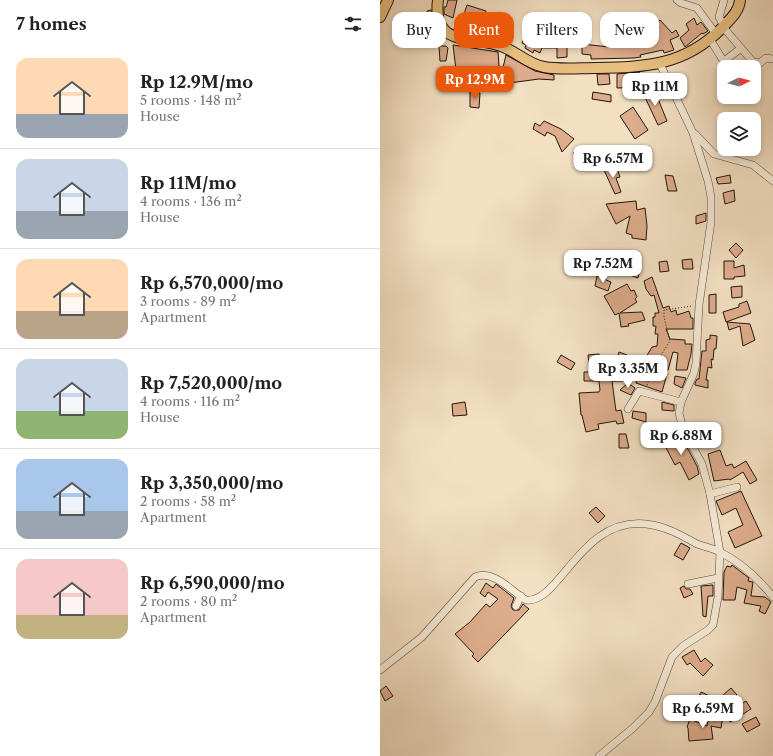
<!DOCTYPE html>
<meta charset="utf-8">
<style>
:root{--surface:#fff;--page:#f2f2f2;--text:#222;--muted:#767676;--line:#e0e0e0;--accent:#ea580c}
body{margin:0;font-family:"Libre Caslon Text",serif;background:var(--page);color:var(--text);height:100vh;display:flex;flex-direction:column;font-size:15px;white-space:nowrap}
*{box-sizing:border-box;margin:0}
p{font-size:13px;color:var(--muted)}
.icon{flex:none;width:22px;height:22px;fill:none;stroke:currentColor;stroke-width:2;stroke-linecap:round;stroke-linejoin:round}
.map{position:relative;flex:1;overflow:hidden}
.side{display:flex;flex-direction:column;background:var(--surface);width:380px}
.side>*{flex:none}
.banner{position:absolute;left:12px;top:12px;width:321px;height:36px;display:flex;gap:8px}
.needle{width:26px;rotate:84deg}
.controls{position:absolute;left:337px;top:60px;display:grid;gap:8px}
.controls a{display:grid;place-items:center;width:44px;height:44px;border-radius:8px;background:var(--surface);box-shadow:0 2px 6px #0003;font-size:20px}
.price{position:absolute;translate:-50% -34px;padding:0 9px;border-radius:8px;background:#fff;color:#222;font-size:13px;line-height:26px;filter:drop-shadow(0 1px 2px #0008)}
.price::after{content:'';position:absolute;left:50%;top:24px;width:12px;height:9px;margin-left:-6px;background:inherit;clip-path:polygon(0 0,100% 0,50% 100%)}
.price.on{background:var(--accent);color:#fff}
ul{padding:0;list-style:none}
li{display:flex;align-items:center;gap:12px;height:100px;padding:0 16px}
li+li{border-top:1px solid var(--line)}
li span{display:grid;place-items:center;flex:none;width:112px;height:80px;border-radius:12px;color:#555}
li>.icon{margin-inline-start:auto}
span .icon{width:48px;height:48px;fill:#fffc;stroke-width:1}
li b{font-size:17px}
h2{display:flex;justify-content:space-between;align-items:center;height:48px;padding:0 16px;font-size:17px}
.chip{padding:0 14px;border-radius:12px;background:var(--surface);box-shadow:0 2px 6px #0003;font-size:14px;line-height:36px}
.chip.on{background:var(--accent);color:#fff}
main{display:flex;flex:1;min-height:0}
.map>svg:first-child{display:block}
.building{fill:#dead8d;stroke:#21140a}
.lines{fill:none;stroke-linecap:round;stroke-linejoin:round}
.minor-casing{stroke:#564738;stroke-width:8}
.highway-casing{stroke:#21140a;stroke-width:12}
.path{stroke:#21140a;stroke-width:1;stroke-dasharray:1 2;stroke-linecap:butt}
.minor{stroke:#f7ebd8;stroke-width:7}
.highway{stroke:#eac082;stroke-width:10}
</style>
<main>
<section class="side">
<h2>7 homes<svg class="icon" aria-label="filters" viewBox="0 0 24 24"><path d="M4 7h16M4 17h16"/><circle cx="9" cy="7" r="2"/><circle cx="15" cy="17" r="2"/></svg></h2>
<ul>
<li><span style="background:linear-gradient(#ffd9b3 70%,#9aa5b1 0)"><svg class="icon" aria-label="home" viewBox="0 0 24 24"><path d="M3 11l9-7 9 7M6 9v11h12V9"/></svg></span><div><b>Rp 12.9M/mo</b><p>5 rooms · 148 m²</p><p>House</p></div></li>
<li><span style="background:linear-gradient(#c9d6e8 65%,#9aa5b1 0)"><svg class="icon" aria-label="home" viewBox="0 0 24 24"><path d="M3 11l9-7 9 7M6 9v11h12V9"/></svg></span><div><b>Rp 11M/mo</b><p>4 rooms · 136 m²</p><p>House</p></div></li>
<li><span style="background:linear-gradient(#ffd9b3 65%,#b9a48a 0)"><svg class="icon" aria-label="home" viewBox="0 0 24 24"><path d="M3 11l9-7 9 7M6 9v11h12V9"/></svg></span><div><b>Rp 6,570,000/mo</b><p>3 rooms · 89 m²</p><p>Apartment</p></div></li>
<li><span style="background:linear-gradient(#c9d6e8 65%,#8fb573 0)"><svg class="icon" aria-label="home" viewBox="0 0 24 24"><path d="M3 11l9-7 9 7M6 9v11h12V9"/></svg></span><div><b>Rp 7,520,000/mo</b><p>4 rooms · 116 m²</p><p>House</p></div></li>
<li><span style="background:linear-gradient(#a9c7e8 65%,#9aa5b1 0)"><svg class="icon" aria-label="home" viewBox="0 0 24 24"><path d="M3 11l9-7 9 7M6 9v11h12V9"/></svg></span><div><b>Rp 3,350,000/mo</b><p>2 rooms · 58 m²</p><p>Apartment</p></div></li>
<li><span style="background:linear-gradient(#f6c9c9 70%,#c2b280 0)"><svg class="icon" aria-label="home" viewBox="0 0 24 24"><path d="M3 11l9-7 9 7M6 9v11h12V9"/></svg></span><div><b>Rp 6,590,000/mo</b><p>2 rooms · 80 m²</p><p>Apartment</p></div></li>
</ul>
</section>
<div class="map">
<svg width="393" height="756" viewBox="0 0 393 756">
<rect width="100%" height="100%" fill="#f3e0c3"/>
<filter id="stains"><feTurbulence type="fractalNoise" baseFrequency=".005" numOctaves="4"/><feColorMatrix values="0 0 0 0 .2 0 0 0 0 .09 0 0 0 0 .02 0 0 0 .5 -.17"/></filter>
<radialGradient id="worn" r=".72"><stop offset=".6" stop-color="#630" stop-opacity="0"/><stop offset="1" stop-color="#630" stop-opacity=".3"/></radialGradient>
<g class="building">
<polygon points="68,0 77,0 73,18 64,14 64,7 66,7"/>
<polygon points="87,5 106,11 105,14 131,26 125,38 98,23 93,33 79,29"/>
<polygon points="51,10 52,17 57,31 45,31 44,22 48,20 47,11"/>
<polygon points="314,18 317,25 321,22 328,31 323,34 322,33 305,47 300,38 309,30 306,24"/>
<polygon points="266,19 272,28 280,20 292,33 296,30 299,36 290,40 294,50 284,53 283,50 260,55 261,57 254,58 211,59 211,55 202,54 202,44 229,47 229,36 257,32 254,26"/>
<polygon points="146,35 187,43 187,57 177,58 177,48 162,48 160,53 154,50 153,53 145,48 146,45 142,43"/>
<polygon points="73,45 118,52 120,80 106,84 104,76 87,77 85,71 76,70"/>
<polygon points="59,46 66,46 68,48 66,61 60,61"/>
<polygon points="126,55 155,71 174,75 174,80 159,79 122,84 122,79 120,80"/>
<polygon points="259,72 259,87 237,88 237,74"/>
<polygon points="217,74 229,74 230,84 218,85"/>
<polygon points="274,89 287,121 278,125 263,93"/>
<polygon points="90,92 100,93 99,108 90,107"/>
<polygon points="213,92 231,95 231,102 212,99"/>
<polygon points="253,107 268,130 255,139 240,116"/>
<polygon points="164,121 181,129 194,139 182,152 175,136 167,132 165,136 153,129 155,123 160,126"/>
<polygon points="201,145 213,156 204,166 196,160 198,158 193,153"/>
<polygon points="236,166 240,177 236,178 241,192 235,194 224,170"/>
<polygon points="285,175 293,176 297,191 288,191"/>
<polygon points="350,175 351,183 338,184 336,178"/>
<polygon points="354,190 355,201 345,204 343,193"/>
<polygon points="256,201 257,210 265,208 267,226 266,240 252,238 252,235 246,233 250,216 236,224 226,204"/>
<polygon points="326,213 326,221 316,224 316,216"/>
<polygon points="356,243 363,250 356,258 349,250"/>
<polygon points="208,259 235,262 233,271 207,266"/>
<polygon points="312,259 313,269 303,269 302,260"/>
<polygon points="287,261 289,271 280,272 279,262"/>
<polygon points="344,261 354,261 354,268 364,265 365,276 354,277 354,279 344,279"/>
<polygon points="244,263 260,268 258,278 241,272"/>
<polygon points="217,276 231,282 228,291 215,286"/>
<polygon points="272,277 283,308 289,306 291,312 296,310 297,315 309,311 311,318 313,318 313,329 286,329 290,339 305,340 305,344 312,344 311,354 307,370 296,370 298,353 293,352 288,370 276,370 276,371 287,374 282,392 256,383 259,369 272,347 277,346 278,334 275,334 276,326 273,326 273,317 275,317 275,313 279,313 274,295 271,296 266,289 264,281"/>
<polygon points="247,284 251,291 254,290 257,297 255,299 257,302 240,313 262,312 265,320 248,324 249,326 241,327 239,313 235,315 224,296"/>
<polygon points="362,286 362,297 352,298 351,287"/>
<polygon points="336,294 336,313 329,313 329,295"/>
<polygon points="367,301 371,313 346,322 343,312 359,307 359,304"/>
<polygon points="347,322 370,324 375,340 363,346 360,326 349,330"/>
<polygon points="330,335 337,336 336,349 334,349 333,360 331,359 332,368 328,367 326,380 328,380 328,388 315,385 315,383 317,379 319,379 322,351 326,351 326,340 330,339"/>
<polygon points="239,352 247,355 242,368 243,381 232,381 236,411 241,410 244,423 237,424 236,421 218,424 219,429 206,432 202,415 201,415 199,393 219,392 220,390 219,381 204,381 204,372 210,372 208,355 219,354 221,370 234,369"/>
<polygon points="181,355 195,363 191,370 177,362"/>
<polygon points="295,376 306,378 302,388 294,384"/>
<polygon points="248,383 255,388 251,395 240,390"/>
<polygon points="85,402 87,415 73,416 72,404"/>
<polygon points="282,402 294,405 294,411 282,410"/>
<polygon points="253,411 266,413 266,422 252,418"/>
<polygon points="239,434 246,434 249,448 239,448"/>
<polygon points="291,435 295,442 302,438 317,466 319,474 309,480 300,462 295,465 282,440"/>
<polygon points="340,450 346,466 352,464 354,468 366,461 377,480 370,484 363,472 350,480 349,479 334,481 328,454"/>
<polygon points="361,491 382,536 355,548 348,532 363,525 356,508 342,515 336,501"/>
<polygon points="216,507 225,516 218,523 209,513"/>
<polygon points="301,543 310,548 303,560 294,555"/>
<polygon points="352,565 369,578 368,581 373,582 371,596 385,597 391,602 385,614 379,611 381,606 364,603 367,590 357,587 355,600 343,600 344,572 347,566 351,567"/>
<polygon points="106,583 113,588 116,584 134,598 131,606 133,610 139,610 143,604 149,609 98,662 92,656 94,654 75,634 90,622 106,604 110,607 118,599 108,592 105,597 100,593"/>
<polygon points="333,585 333,596 328,596 326,617 323,616 321,586"/>
<polygon points="304,586 306,589 310,589 313,594 304,598 300,588"/>
<polygon points="314,650 321,662 325,658 333,665 323,676 310,663 307,665 302,657"/>
<polygon points="6,686 13,696 5,701 0,691"/>
<polygon points="351,688 357,695 347,704 341,697"/>
<polygon points="321,692 334,698 331,703 326,701 325,706 316,703"/>
<polygon points="366,701 371,709 350,722 347,713"/>
<polygon points="329,715 334,721 343,715 341,728 331,726 333,739 309,741 308,728 307,727 310,719 327,726"/>
<polygon points="376,717 380,725 367,732 362,724"/>
</g>
<g class="lines">
<defs>
<g id="minor">
<polyline points="297,0 301,3 317,8 336,34"/>
<polyline points="344,26 339,17 344,0"/>
<polyline points="343,27 373,62 380,63 386,58 393,59"/>
<polyline points="330,39 347,67"/>
<polyline points="344,61 360,49"/>
<polyline points="315,134 334,154 373,165 393,181"/>
<polyline points="248,409 259,391 301,402"/>
<polyline points="330,494 357,487"/>
<polyline points="308,584 338,578"/>
<polyline points="136,606 141,596"/>
<path d="M0,670L42,637L95,577C114,569 132,592 146,600C180,604 200,517 266,524C285,526 301,535 317,544C325,547 333,548 340,552C362,563 378,578 393,597"/>
<polyline points="219,756 253,728 269,712 275,702 292,657 303,646 328,630 333,625 338,597 340,552 330,494 322,464 303,429 299,413 301,402 314,373 316,363 319,305 331,222 331,197 328,181 313,133 280,64"/>
</g>
<g id="highway">
<path d="M58,0C52,48 91,35 121,46C136,51 147,64 164,67C181,70 199,68 216,68C266,67 304,66 342,28C350,19 359,12 360,0"/>
<polyline points="0,17 8,0"/>
</g>
</defs>
<use href="#minor" class="minor-casing"/>
<use href="#highway" class="highway-casing"/>
<polyline class="path" points="267,385 273,367 290,341 284,317 284,310 312,306"/>
<use href="#minor" class="minor"/>
<use href="#highway" class="highway"/>
</g>
<rect width="100%" height="100%" filter="url(#stains)"/>
<rect width="100%" height="100%" fill="url(#worn)"/>
</svg>
<div class="controls">
<a><svg class="needle" viewBox="-14 -14 28 28"><path d="M0-13l5 13h-10z" fill="#e53935"/><path d="M0 13l5-13h-10z" fill="#767676"/></svg></a>
<a><svg class="icon" aria-label="layers" viewBox="0 0 24 24"><path d="M12 4l9 5-9 5-9-5zM3 14l9 5 9-5"/></svg></a>
</div>
<b class="price on" style="left:95px;top:100px">Rp 12.9M</b>
<b class="price" style="left:275px;top:107px">Rp 11M</b>
<b class="price" style="left:233px;top:179px">Rp 6.57M</b>
<b class="price" style="left:223px;top:284px">Rp 7.52M</b>
<b class="price" style="left:248px;top:389px">Rp 3.35M</b>
<b class="price" style="left:301px;top:456px">Rp 6.88M</b>
<b class="price" style="left:323px;top:729px">Rp 6.59M</b>
<div class="banner">
<a class="chip">Buy</a>
<a class="chip on">Rent</a>
<a class="chip">Filters</a>
<a class="chip">New</a>
</div>
</div>
</main>
